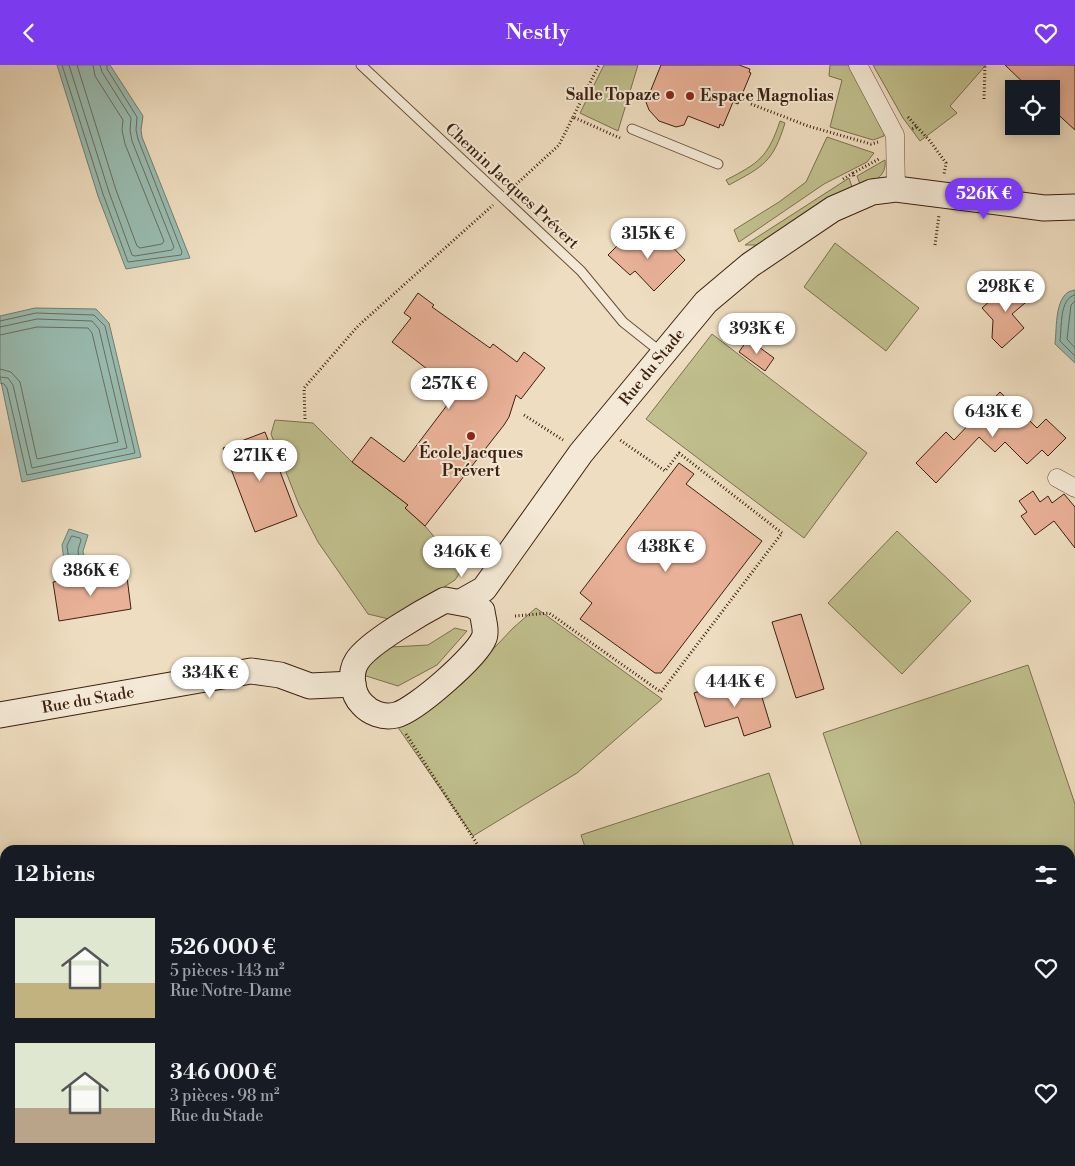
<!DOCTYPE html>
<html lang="fr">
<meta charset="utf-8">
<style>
:root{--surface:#171b24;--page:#242831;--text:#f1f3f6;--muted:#9ea1a6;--accent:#7c3aed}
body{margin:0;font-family:"Libre Bodoni",serif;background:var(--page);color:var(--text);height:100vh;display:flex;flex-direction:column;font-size:19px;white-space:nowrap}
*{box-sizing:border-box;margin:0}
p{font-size:16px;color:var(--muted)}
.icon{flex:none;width:28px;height:28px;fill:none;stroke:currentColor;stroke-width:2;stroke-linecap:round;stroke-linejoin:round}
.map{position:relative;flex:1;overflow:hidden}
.side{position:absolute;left:0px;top:780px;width:1075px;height:321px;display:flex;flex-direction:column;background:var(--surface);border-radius:15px 15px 0 0;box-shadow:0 2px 12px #0003}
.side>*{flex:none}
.controls{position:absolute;left:1005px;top:15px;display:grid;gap:10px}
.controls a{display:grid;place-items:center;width:55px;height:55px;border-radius:0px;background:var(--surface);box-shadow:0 2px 12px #0003;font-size:25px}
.price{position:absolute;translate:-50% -42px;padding:0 11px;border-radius:18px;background:#fff;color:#222;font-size:16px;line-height:32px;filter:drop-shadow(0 1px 2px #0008)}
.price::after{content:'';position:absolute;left:50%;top:30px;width:15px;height:11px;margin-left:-8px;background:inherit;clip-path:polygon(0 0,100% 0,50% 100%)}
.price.on{background:var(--accent);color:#fff}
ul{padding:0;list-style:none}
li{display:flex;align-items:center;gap:15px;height:125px;padding:0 15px}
li span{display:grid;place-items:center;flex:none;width:140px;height:100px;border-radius:0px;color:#555}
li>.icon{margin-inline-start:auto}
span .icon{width:60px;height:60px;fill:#fffc;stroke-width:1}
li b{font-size:21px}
h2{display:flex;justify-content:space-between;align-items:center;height:60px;padding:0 15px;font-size:21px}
header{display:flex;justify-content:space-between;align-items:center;height:65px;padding:0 15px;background:var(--accent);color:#fff;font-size:22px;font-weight:600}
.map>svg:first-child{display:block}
.green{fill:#c0bf8d;stroke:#7e704e}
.water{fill:#99bcb1;stroke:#747e70}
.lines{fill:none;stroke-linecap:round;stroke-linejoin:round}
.shore{stroke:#6b6e60;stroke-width:1}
.building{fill:#e9b198;stroke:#3d200f}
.lane-casing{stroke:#694f3b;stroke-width:11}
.street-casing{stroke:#694f3b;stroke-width:19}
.secondary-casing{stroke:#3d200f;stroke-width:27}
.path{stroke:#3d200f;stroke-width:3;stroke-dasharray:1 2.5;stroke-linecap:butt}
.lane{stroke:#f4e9d6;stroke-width:9}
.street{stroke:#f4e9d6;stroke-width:18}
.secondary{stroke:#f4e9d6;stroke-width:25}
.poi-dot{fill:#8f2418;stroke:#f4e9d6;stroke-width:2}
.labels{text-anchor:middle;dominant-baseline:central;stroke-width:4;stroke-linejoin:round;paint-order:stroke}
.poi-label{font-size:16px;font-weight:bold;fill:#3d200f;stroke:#f4e9d6;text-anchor:end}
.street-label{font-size:16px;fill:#3d200f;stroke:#f4e9d6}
</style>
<header><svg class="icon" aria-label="back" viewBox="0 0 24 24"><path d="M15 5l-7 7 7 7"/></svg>Nestly<svg class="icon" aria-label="heart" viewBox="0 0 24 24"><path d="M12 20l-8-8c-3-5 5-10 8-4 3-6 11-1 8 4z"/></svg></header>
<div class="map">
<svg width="1075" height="1101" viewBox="0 0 1075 1101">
<rect width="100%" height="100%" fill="#eeddc0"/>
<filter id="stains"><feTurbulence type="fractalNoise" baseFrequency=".004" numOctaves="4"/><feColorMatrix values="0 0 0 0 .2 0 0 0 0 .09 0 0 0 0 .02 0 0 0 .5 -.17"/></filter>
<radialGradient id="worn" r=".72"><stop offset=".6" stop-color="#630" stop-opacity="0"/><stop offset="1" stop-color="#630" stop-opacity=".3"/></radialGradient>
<g class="green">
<polygon points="604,0 638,0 618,66 580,48"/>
<polygon points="830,0 849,0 885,61 884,71 873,75 830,62 842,15 829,11"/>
<polygon points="873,0 986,0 950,41 957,48 920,76 903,53"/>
<path d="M780,56L785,58C773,97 764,101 729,120L726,115C759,98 768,92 780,56Z"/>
<polygon points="827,72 874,88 867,97 824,119 739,177 734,165 779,137 806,117"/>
<path d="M885,95C887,111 874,117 861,122L857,111Z"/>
<polygon points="849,113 853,125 827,137 757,180 745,180"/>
<polygon points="835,178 919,243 886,286 804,222"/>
<polygon points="712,269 867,388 804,473 646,354"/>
<polygon points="275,355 313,358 352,397 408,440 405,443 425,461 437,475 442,487 461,506 455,515 393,555 368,549 318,477 299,440 271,369"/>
<polygon points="897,466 971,536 902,609 828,538"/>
<polygon points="536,543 662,634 577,708 473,771 397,661 482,596 513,563"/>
<polygon points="455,563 467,566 437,600 398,621 363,610 369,593 391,582 428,580"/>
<polygon points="1028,600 1075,739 1075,943 1070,944 1070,785 863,785 823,668"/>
<polygon points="769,708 795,785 586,785 581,770"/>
</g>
<g class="water">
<polygon points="57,0 110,0 143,51 141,65 142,72 190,193 126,204 98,131"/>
<path d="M1075,225V298L1055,279C1057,263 1054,227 1075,225Z"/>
<polygon points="35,243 96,244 109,258 141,392 22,417 0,312 0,251"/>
<polygon points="69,464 88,470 83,486 85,500 65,504 62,480"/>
</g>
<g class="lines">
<g class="shore">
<polyline points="62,0 103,129 128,197 181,190 182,187 138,74 136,65 137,52 107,4 107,0"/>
<polyline points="69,0 109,127 132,190 135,191 172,185 174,182 132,76 130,65 131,53 102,7 100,0"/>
<polyline points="77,0 116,125 137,181 140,183 162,179 164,176 125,79 122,65 123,55 95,11 93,0"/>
<path d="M1075,230C1059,233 1062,263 1060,276L1075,291"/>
<polyline points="1075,236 1071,240 1067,274 1075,283"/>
<polyline points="0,256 36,248 94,250 105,261 135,388 27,410 7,323 4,319 0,318"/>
<polyline points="0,262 37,254 92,256 99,264 127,383 32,403 13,320 8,313 0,312"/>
<polyline points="0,270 37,262 88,263 92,268 118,377 37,394 20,317 11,307 0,304"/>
<polygon points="72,471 80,473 81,475 78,485 79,495 71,497 69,496 67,481"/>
</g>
</g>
<g class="building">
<polygon points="661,0 739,0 750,4 749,7 751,8 738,39 733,37 723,61 720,59 719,63 688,51 684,60 676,62 659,56 649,45 646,37"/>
<polygon points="1005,0 1075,0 1075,65 1051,43 1051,24 1030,24"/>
<polygon points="659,168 685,195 654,226 635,206 630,210 608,190 627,171 642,185"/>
<polygon points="1015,214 1031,233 1012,249 1024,263 1002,283 992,273 993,255 982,243"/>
<polygon points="418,228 434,240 432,242 490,283 493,279 517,297 524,287 545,303 521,334 516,330 509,352 504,360 425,461 405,443 408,440 352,397 371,372 404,397 457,327 392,277 411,253 404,248"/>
<polygon points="748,274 774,293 765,306 739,287"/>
<polygon points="1000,327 1037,363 1046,354 1066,373 1048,391 1042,385 1027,399 1005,377 995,387 979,372 936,418 916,398 946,367 954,375"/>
<polygon points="265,367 297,451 255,467 223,383"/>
<polygon points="679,398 694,409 686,419 762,476 661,608 655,608 580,554 592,538 580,528"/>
<polygon points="1033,426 1040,437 1048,431 1052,438 1064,429 1075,442 1075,483 1054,456 1035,470 1021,451 1027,447 1019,436"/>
<polygon points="99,510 100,517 127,512 131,544 59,556 53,517"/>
<polygon points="801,549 824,624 796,633 772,557"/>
<polygon points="757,616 771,662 744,671 738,652 705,662 694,628 710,623 711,630"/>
</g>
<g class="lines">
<defs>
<g id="lane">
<polyline points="361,0 581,206 623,257 662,288"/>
<polyline points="632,64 718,99"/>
</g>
<g id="street">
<polyline points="858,0 895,70 896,124"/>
<polyline points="1057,413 1075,423"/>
</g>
<g id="secondary">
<path d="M445,535L472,540L482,546C483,554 487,566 484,573C477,591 416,645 396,650C383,653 370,648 362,639C352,629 349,608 357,596C368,578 424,546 445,535Z"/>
<polyline points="461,537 484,524 581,388 706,237 750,200 833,144 872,127 896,124 1044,143 1075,142"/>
<polyline points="0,650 251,606 280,610 310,621 353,619"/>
</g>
</defs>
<use href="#lane" class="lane-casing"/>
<use href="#street" class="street-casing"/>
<use href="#secondary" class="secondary-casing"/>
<g class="path">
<polyline points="984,34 985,0"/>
<polyline points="751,39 808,61 871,79 878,77"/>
<polyline points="573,52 599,0"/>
<polyline points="908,52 917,62 912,64"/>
<polyline points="917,62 930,76 946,98 944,109"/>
<polyline points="853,108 879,94"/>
<polyline points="843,114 853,108 854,113"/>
<polyline points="511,124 559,80 573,52 620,73"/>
<polyline points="935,180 939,150"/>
<polyline points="524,350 563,375"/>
<polyline points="305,354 304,323 358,261 493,140"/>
<polyline points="515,551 549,548 661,627 782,468 679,388 665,406 620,375"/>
<polyline points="406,669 481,785"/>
<polyline points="641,1096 642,1101"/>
<polyline points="1074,1101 1075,1090"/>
</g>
<use href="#lane" class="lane"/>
<use href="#street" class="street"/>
<use href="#secondary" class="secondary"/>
</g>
<g class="poi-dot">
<circle cx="670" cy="30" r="5"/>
<circle cx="690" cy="31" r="5"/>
<circle cx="471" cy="371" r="5"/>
</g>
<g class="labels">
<g class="poi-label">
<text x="660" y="30">Salle Topaze</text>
<text x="700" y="31" text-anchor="start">Espace Magnolias</text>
<text x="471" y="388" text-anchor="middle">École Jacques<tspan x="471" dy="18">Prévert</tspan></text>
</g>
<g class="street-label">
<text transform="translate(512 121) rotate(43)">Chemin Jacques Prévert</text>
<text transform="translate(652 302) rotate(-51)">Rue du Stade</text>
<text transform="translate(88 635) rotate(-10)">Rue du Stade</text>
</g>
</g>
<rect width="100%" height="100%" filter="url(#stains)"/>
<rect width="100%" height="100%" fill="url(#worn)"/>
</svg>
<div class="controls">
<a><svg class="icon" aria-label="locate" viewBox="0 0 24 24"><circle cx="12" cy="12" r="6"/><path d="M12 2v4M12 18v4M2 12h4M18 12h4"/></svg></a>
</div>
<b class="price on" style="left:984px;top:155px">526K €</b>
<b class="price" style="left:648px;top:195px">315K €</b>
<b class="price" style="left:1006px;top:248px">298K €</b>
<b class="price" style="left:757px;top:290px">393K €</b>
<b class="price" style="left:449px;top:345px">257K €</b>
<b class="price" style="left:993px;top:373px">643K €</b>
<b class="price" style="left:260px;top:417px">271K €</b>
<b class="price" style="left:666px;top:508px">438K €</b>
<b class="price" style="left:462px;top:513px">346K €</b>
<b class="price" style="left:91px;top:532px">386K €</b>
<b class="price" style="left:210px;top:634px">334K €</b>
<b class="price" style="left:735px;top:643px">444K €</b>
<section class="side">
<h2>12 biens<svg class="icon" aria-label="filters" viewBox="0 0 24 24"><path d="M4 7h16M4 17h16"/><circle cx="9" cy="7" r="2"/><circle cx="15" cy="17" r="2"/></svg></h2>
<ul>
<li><span style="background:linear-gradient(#dfe7d0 65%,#c2b280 0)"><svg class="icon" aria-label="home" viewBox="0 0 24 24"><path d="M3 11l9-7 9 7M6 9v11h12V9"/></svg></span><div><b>526 000 €</b><p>5 pièces · 143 m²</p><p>Rue Notre-Dame</p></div><svg class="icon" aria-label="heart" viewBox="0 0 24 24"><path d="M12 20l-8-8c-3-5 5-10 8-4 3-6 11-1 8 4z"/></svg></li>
<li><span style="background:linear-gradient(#dfe7d0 65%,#b9a48a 0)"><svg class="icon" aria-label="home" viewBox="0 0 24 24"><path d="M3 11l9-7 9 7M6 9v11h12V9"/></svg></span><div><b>346 000 €</b><p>3 pièces · 98 m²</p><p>Rue du Stade</p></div><svg class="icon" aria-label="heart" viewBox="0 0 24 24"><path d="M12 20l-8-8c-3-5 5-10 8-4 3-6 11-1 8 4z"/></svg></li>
</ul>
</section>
</div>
